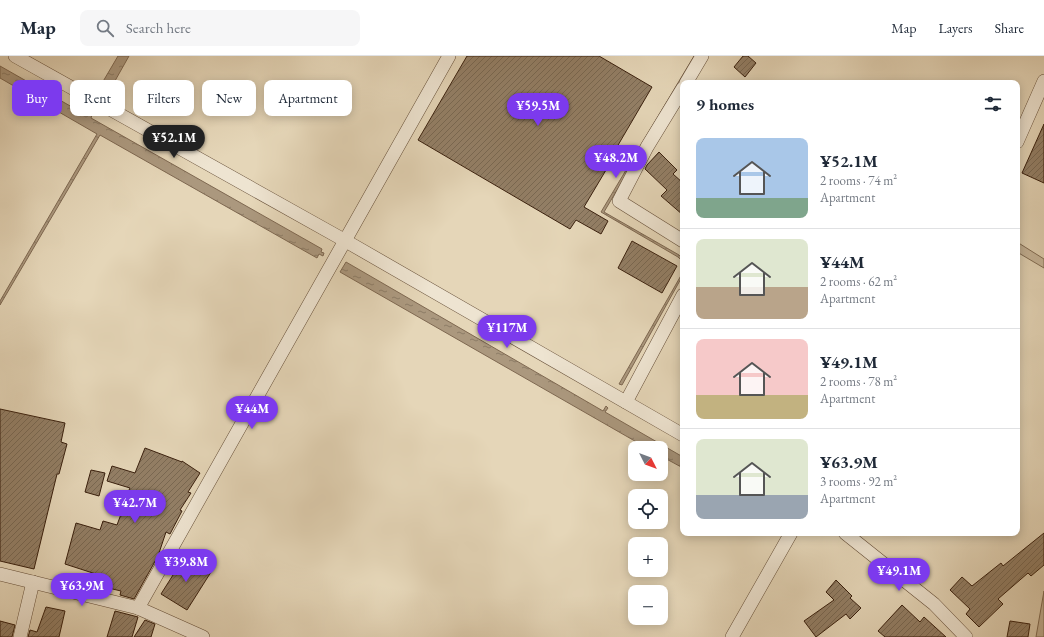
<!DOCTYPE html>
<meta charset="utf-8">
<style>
:root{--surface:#fff;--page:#f6f6f7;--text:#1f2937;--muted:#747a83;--line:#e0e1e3;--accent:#7c3aed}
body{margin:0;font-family:"EB Garamond",serif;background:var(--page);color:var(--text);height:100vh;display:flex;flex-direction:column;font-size:15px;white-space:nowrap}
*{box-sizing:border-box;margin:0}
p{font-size:13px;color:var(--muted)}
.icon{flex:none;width:22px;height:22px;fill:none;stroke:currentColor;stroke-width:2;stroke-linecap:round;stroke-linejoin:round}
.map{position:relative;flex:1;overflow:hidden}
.panel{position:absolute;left:680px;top:24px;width:340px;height:456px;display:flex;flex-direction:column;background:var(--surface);border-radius:8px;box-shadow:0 2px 10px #0003}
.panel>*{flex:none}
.top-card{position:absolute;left:12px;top:24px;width:380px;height:36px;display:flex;gap:8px}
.needle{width:26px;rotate:132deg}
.buttons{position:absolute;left:628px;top:385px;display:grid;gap:8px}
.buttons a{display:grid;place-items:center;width:40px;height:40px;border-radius:8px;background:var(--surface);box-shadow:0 2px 10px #0003;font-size:20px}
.price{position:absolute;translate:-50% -34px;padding:0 9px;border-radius:14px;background:var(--accent);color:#fff;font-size:13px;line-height:26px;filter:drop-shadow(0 1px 2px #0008)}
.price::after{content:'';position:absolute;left:50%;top:24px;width:12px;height:9px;margin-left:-6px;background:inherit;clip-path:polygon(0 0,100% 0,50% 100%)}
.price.selected{background:#222;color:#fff}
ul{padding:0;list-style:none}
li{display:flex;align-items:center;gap:12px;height:100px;padding:0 16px}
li+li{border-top:1px solid var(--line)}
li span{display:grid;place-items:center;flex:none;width:112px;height:80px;border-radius:8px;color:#555}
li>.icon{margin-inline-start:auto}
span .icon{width:48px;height:48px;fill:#fffc;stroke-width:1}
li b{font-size:17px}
h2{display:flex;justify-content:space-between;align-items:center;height:48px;padding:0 16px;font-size:17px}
.tag{padding:0 14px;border-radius:8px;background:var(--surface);box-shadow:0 2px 10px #0003;font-size:14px;line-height:36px}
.tag.selected{background:var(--accent);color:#fff}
header{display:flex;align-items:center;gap:24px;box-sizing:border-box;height:56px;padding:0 20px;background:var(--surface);border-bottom:1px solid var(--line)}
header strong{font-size:19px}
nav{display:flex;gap:22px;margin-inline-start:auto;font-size:14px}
.search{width:280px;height:36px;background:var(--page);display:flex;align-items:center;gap:10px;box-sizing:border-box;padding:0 14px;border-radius:8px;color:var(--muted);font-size:15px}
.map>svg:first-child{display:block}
.grass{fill:#c8b79b;stroke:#816c54}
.water{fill:url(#water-ripples);stroke:#7e6851}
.building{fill:url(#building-hatch);stroke:#3a200e}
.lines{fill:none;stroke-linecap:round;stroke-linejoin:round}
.minor-casing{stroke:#654e38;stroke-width:14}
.minor{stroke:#eee4d1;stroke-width:13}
</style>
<header>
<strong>Map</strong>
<div class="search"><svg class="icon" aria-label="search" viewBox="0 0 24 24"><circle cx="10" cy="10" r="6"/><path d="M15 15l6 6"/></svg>Search here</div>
<nav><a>Map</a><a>Layers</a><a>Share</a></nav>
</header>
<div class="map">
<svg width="1044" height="581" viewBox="0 0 1044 581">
<defs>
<pattern id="water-ripples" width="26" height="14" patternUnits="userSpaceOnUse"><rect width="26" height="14" fill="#ab987e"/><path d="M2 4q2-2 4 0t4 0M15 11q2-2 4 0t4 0" fill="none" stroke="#8c7c66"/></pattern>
<pattern id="building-hatch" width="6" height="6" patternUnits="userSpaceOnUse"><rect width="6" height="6" fill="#937f66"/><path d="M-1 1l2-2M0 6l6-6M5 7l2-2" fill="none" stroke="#796852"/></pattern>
</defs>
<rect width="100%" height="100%" fill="#e5d6b8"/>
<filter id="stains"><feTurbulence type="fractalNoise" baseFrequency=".005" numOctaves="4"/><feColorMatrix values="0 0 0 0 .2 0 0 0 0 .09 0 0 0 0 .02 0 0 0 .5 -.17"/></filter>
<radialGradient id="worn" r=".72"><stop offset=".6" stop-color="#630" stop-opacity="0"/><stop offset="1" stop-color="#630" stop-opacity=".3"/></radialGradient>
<g class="grass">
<polygon points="1017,186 1044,203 1044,212 1017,196"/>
<polygon points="1044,535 1044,581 1036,581"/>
</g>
<g class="water">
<polygon points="118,0 129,0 107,39 98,34"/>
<polygon points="694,0 696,0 604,156 679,199 683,203 683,206 678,201 601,156"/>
<polygon points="0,10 86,59 88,56 92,59 91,62 322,193 321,196 324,197 323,200 319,198 317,202 100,79 0,249 0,245 97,78 0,22"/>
<polygon points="346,206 603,355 606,350 608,352 605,356 683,401 683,412 661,400 661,392 647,392 340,216"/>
<polygon points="683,216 683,219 622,329 619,328"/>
</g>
<g class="building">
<polygon points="467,0 599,0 652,31 607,108 609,109 584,151 608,165 601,178 576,164 570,173 418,84"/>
<polygon points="743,0 748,0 756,7 745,21 734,11"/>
<polygon points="1044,68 1044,127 1022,117"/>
<polygon points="659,96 677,114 673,118 683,127 683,159 661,140 667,134 645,113 647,109"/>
<polygon points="632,185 677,210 662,237 618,212"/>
<polygon points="0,353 65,367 61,386 67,388 59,418 57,418 34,513 0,505"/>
<polygon points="145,392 182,406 182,405 200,417 188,436 191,437 180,454 182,455 170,478 166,476 158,500 134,543 120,539 121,535 100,530 102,520 65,508 76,467 100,474 103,465 117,469 130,434 129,434 130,432 107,425 112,410 135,417"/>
<polygon points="91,414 105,417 99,440 85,436"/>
<polygon points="1044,477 1044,509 1031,520 1028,517 998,543 1003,548 979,571 966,558 970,553 950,534 962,521 972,530 1001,507 1003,510"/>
<polygon points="185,500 211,516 187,554 161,538"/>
<polygon points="836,524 852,540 850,542 861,552 850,563 846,558 816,581 804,565 834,544 826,536"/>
<polygon points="902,549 920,566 924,561 946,581 885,581 878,575"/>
<polygon points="46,551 65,555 59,581 28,581 30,574 37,576"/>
<polygon points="115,555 138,561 132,581 107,581"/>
<polygon points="145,564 155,568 151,581 134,581"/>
<polygon points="0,565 15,569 12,581 0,581"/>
<polygon points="1010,565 1030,568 1028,581 1007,581"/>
</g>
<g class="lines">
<defs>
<g id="minor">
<polyline points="15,0 344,184 683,379"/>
<polyline points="686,27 702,0"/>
<polyline points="683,32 647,91 619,145 683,185"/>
<polyline points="1017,86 1044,25"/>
<polyline points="626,346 683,239"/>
<polyline points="845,477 934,548 966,581"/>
<polyline points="0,518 138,552 203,581"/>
<polyline points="138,552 449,0"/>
<polyline points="20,581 33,526"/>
<polyline points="732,581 791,477"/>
</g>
</defs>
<use href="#minor" class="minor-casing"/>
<use href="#minor" class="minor"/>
</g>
<rect width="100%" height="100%" filter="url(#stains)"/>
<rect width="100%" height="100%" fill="url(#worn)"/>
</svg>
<div class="buttons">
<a><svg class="needle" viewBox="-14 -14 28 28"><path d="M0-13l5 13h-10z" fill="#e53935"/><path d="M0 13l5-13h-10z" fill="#747a83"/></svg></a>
<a><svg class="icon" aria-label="locate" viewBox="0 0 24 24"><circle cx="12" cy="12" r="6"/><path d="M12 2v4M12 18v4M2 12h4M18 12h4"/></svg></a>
<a>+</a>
<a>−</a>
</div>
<b class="price" style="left:538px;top:71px">¥59.5M</b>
<b class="price selected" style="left:174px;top:103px">¥52.1M</b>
<b class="price" style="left:616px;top:123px">¥48.2M</b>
<b class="price" style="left:507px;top:293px">¥117M</b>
<b class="price" style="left:252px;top:374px">¥44M</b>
<b class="price" style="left:135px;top:468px">¥42.7M</b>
<b class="price" style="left:186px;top:527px">¥39.8M</b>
<b class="price" style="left:899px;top:536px">¥49.1M</b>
<b class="price" style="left:82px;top:551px">¥63.9M</b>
<div class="top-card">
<a class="tag selected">Buy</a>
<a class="tag">Rent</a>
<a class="tag">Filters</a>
<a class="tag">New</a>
<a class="tag">Apartment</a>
</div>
<section class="panel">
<h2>9 homes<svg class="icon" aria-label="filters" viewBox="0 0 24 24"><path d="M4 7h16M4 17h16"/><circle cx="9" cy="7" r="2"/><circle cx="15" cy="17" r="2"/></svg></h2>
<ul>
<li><span style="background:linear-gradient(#a9c7e8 75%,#7fa58c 0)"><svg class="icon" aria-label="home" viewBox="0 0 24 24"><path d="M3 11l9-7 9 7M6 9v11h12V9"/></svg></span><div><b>¥52.1M</b><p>2 rooms · 74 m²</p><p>Apartment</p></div></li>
<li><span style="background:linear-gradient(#dfe7d0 60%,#b9a48a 0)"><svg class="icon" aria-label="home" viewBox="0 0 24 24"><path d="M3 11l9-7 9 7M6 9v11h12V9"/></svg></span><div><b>¥44M</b><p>2 rooms · 62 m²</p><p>Apartment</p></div></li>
<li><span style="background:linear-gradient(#f6c9c9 70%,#c2b280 0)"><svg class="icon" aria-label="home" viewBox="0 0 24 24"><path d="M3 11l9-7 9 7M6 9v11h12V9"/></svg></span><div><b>¥49.1M</b><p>2 rooms · 78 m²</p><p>Apartment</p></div></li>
<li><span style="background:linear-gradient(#dfe7d0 70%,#9aa5b1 0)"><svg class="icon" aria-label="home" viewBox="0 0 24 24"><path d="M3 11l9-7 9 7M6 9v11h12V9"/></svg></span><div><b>¥63.9M</b><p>3 rooms · 92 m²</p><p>Apartment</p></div></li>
</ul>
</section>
</div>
